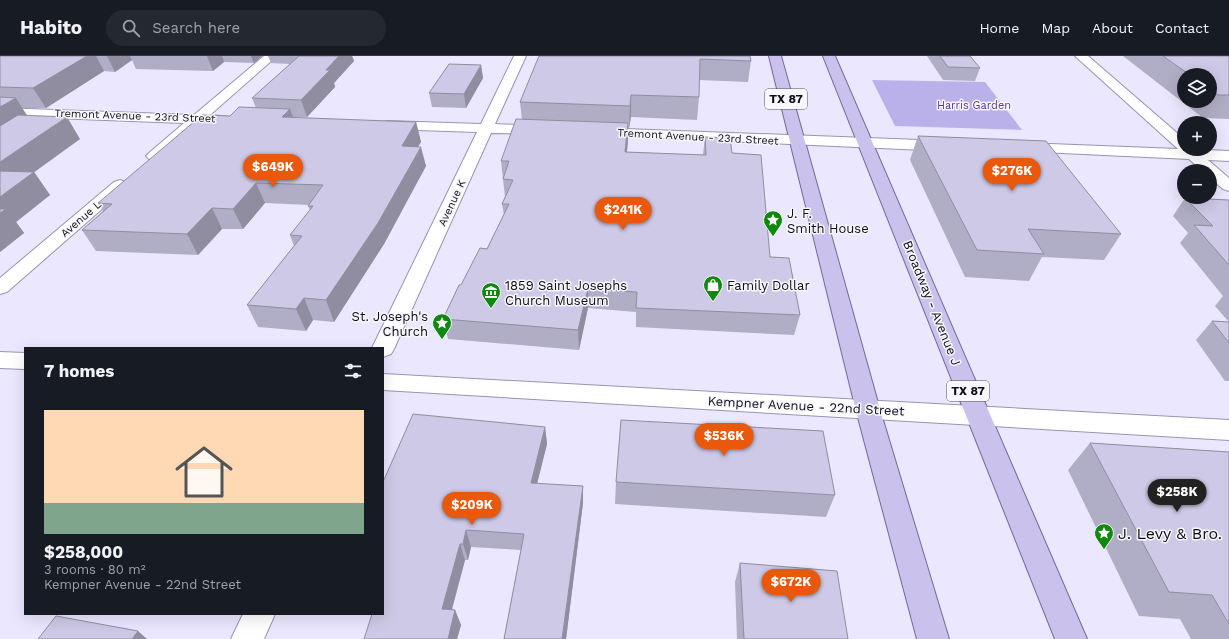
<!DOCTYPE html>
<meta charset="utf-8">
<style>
:root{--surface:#171b24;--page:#242831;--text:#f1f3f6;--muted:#9ea1a6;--line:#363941;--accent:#ea580c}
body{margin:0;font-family:"Work Sans",sans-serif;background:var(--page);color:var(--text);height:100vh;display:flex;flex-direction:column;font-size:15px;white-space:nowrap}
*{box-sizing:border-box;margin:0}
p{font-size:13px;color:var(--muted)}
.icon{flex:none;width:22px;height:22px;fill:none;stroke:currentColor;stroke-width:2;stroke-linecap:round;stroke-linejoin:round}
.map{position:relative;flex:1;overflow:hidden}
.drawer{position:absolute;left:24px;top:291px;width:360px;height:268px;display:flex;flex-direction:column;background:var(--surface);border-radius:0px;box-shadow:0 4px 16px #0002}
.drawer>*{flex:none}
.tools{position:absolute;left:1177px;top:12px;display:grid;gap:8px}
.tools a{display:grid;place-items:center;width:40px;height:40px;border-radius:50%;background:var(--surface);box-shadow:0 4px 16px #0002;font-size:20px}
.price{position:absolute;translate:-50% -34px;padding:0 9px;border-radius:14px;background:var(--accent);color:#fff;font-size:13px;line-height:26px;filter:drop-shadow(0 1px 2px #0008)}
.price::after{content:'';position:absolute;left:50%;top:24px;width:12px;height:9px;margin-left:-6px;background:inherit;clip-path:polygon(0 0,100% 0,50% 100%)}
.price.on{background:#222;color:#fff}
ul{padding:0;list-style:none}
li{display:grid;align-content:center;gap:8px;height:212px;padding:0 20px}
li span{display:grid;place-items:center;height:124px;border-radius:0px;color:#555}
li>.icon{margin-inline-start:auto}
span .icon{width:72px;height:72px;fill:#fffc;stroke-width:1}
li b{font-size:17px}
h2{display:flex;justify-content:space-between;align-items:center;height:48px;padding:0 20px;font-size:17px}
header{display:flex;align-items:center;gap:24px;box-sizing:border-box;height:56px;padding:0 20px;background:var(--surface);border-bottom:1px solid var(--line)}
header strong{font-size:19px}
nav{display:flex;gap:22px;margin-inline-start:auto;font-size:14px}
.search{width:280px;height:36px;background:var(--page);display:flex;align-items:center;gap:10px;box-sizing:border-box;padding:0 14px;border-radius:22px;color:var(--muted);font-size:15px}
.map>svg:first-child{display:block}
.green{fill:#bbb1ea}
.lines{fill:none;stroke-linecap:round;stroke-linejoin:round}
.minor-casing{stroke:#9994b0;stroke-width:2}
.major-casing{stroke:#72699a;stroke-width:2}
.minor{fill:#fff;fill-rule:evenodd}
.major{fill:#cac2ec;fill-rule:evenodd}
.wall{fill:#b0adc6;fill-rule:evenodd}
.shaded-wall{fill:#908da1}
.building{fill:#cdc9e6;stroke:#908da1}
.labels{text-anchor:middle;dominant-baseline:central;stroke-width:3;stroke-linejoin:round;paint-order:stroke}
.far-park-label{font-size:11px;fill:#56379d;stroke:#f7f7fd}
.far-street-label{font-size:11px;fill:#0f0d17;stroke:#f7f7fd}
.shield{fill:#f7f7fd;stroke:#55535c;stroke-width:1}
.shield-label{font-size:12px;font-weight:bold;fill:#0f0d17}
.poi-label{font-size:13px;fill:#0f0d17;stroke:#f7f7fd;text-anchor:start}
.street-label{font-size:13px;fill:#0f0d17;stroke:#f7f7fd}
.near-poi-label{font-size:16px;fill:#0f0d17;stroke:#f7f7fd;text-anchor:start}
</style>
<header>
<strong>Habito</strong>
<div class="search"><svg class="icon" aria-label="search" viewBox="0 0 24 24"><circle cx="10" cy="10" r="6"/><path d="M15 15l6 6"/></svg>Search here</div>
<nav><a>Home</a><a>Map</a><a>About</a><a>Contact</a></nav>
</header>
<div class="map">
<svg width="1229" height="583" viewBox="0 0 1229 583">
<rect width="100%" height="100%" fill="#eae7fe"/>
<polygon class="green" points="872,24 985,26 1022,74 895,70"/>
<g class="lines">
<defs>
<g id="minor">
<polygon points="264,0 277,0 210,59 231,61 233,64 231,67 201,67 159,103 154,105 149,103 146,100 149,97 184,67 0,60 0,52 194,59"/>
<polygon points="514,0 526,0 495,68 542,70 547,71 549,74 547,77 542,78 491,77 394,293 391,298 383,301 383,292 372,292 477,76 387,73 382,72 380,69 382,66 387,65 481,68"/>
<polygon points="1075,0 1088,0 1184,83 1184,93 1229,95 1229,105 1208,104 1229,122 1229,135 1223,133 1210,122 1210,115 1202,115 1189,103 1019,95 1016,92 1019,89 1024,87 1178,93"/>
<polygon points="599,72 946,85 951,87 954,90 951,93 946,95 594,79 592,76 594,73"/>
<polygon points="120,124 126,126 128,129 126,132 7,236 0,238 0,222 114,126"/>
<polygon points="0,296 25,297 25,313 0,312"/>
<polygon points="383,318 1229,364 1229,384 383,334"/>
<polygon points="243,558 275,558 264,583 231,583"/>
</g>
<g id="major">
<polygon points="769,0 781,0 880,354 949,583 917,583 856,354"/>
<polygon points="823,0 835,0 1087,583 1055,583"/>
</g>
</defs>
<use href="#minor" class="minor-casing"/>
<use href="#major" class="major-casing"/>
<use href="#minor" class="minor"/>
<use href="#major" class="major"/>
</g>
<g class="wall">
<polygon points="0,0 262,0 254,7 224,6 213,15 136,13 132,4 115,16 104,15 46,52 22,52 27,59 80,83 34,116 50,139 16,166 24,177 0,196"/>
<polygon points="268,0 352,0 354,5 334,27 335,31 307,61 293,61 293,62 416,66 421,86 418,90 426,110 384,188 334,266 313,264 306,275 258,271 247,249 294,190 290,179 310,154 308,150 309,149 265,147 243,173 222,173 198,199 96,195 82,174 103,155 98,147 230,60 256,52 252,42 290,8 271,7"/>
<polygon points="539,0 750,0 751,5 748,26 699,24 699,41 697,64 631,61 629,72 628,72 628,84 627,96 703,99 705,81 732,97 770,201 800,259 794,279 636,271 636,256 588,252 579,294 448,283 443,263 461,229 487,193 504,159 502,148 505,141 501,105 522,64 520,46"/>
<polygon points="927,0 970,0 980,12 975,25 943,24"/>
<path d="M1123,0H1229V63L1203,62ZM1184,19H1210V45H1184Z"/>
<polygon points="481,9 483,22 466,52 432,51 429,37"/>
<polygon points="918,80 1121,178 1104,204 1042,201 1029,225 965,221 910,104"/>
<polygon points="1185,142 1229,144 1229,325 1225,325 1196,284 1212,265 1229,266 1215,250 1223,240 1180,187 1188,177 1173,160"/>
<polygon points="545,371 547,388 537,427 583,447 566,583 504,583 521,494 471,491 468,504 465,504 452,553 455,554 461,569 457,583 364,583"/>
<polygon points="1090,387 1229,396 1229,583 1191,583 1180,563 1139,560 1068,414"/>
<polygon points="616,426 835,439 826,461 615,448"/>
<polygon points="740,507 848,583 737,583 735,526"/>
</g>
<g class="shaded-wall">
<polygon points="87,0 96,0 104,15 46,52 33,32"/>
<polygon points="107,0 130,0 132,4 115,16"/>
<polygon points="207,0 222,0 224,6 213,15"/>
<polygon points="251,0 262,0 254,7"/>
<polygon points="338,0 352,0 354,5 334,27 335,31 307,61 301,44"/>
<polygon points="481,9 483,22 466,52 464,38"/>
<polygon points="631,39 631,61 629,72 630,50"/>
<polygon points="16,42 29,63 0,81 0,51"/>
<polygon points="290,53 297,72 282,61"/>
<polygon points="67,61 80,83 4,138 0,132 0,106"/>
<polygon points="416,66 421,86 406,110 402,90"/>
<polygon points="628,67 628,84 625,114 625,96"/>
<polygon points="421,91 426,110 384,188 334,266 326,244"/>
<polygon points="34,116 50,139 16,166 24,177 0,196 0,141"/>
<polygon points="256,127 265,147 243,173 233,153"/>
<polygon points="212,152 222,173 198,199 187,178"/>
<polygon points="588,233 588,252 579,294 578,274"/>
<polygon points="304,242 313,264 306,275 296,253"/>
<polygon points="545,371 547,388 533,444 531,427"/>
<polygon points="583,430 583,447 566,583 562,583"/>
<polygon points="466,474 471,491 468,504 463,488"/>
<polygon points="460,488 465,504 448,568 442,553"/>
<polygon points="455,554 461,569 457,583 448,583"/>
<polygon points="138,575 147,583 132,583"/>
</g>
<g class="building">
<polygon points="0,0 87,0 33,32 0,31"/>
<polygon points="299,0 339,0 326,14 330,14 301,44 252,42"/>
<polygon points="539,0 750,0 751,5 700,3 699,41 631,39 630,50 520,46"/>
<polygon points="940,0 970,0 980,12 948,11"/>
<polygon points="1163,0 1229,0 1229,39 1218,39 1210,33 1210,19 1190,19"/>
<polygon points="449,8 481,9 464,38 429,37"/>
<polygon points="0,41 16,42 0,51"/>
<polygon points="239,51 290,53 282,61 416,66 402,90 421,91 378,167 326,244 304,242 296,253 247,249 302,180 290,179 313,150 308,150 323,129 256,127 233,153 212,152 187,178 82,174 112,148 98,147 202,59 230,60"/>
<polygon points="18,59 67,61 0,106 0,70"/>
<polygon points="516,63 628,67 625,96 706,99 705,81 730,82 732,97 761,99 770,201 789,202 800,259 636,252 637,236 588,233 578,274 443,263 459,229 461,229 480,192 487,193 509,148 502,148 513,124 503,123 509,105 501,105"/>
<polygon points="918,80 1046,85 1121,178 1028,173 1044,198 977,194"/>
<polygon points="0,115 34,116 0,141"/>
<polygon points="1185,142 1229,144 1229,209 1194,169 1213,170"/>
<polygon points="0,153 6,153 0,157"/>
<polygon points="1212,265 1229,266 1229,287"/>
<polygon points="413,358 545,371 531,427 583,430 562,583 504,583 524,478 466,474 463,488 460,488 442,553 455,554 448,583 364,583 372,558 383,558 383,426"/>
<polygon points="621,364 823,375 835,439 616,426"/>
<polygon points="1090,387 1229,396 1229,568 1212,539 1169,536"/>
<polygon points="740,507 837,515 848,583 744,583"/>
<polygon points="56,560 138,575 132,583 38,583"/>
</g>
<defs>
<symbol id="sight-pin" viewBox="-11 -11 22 30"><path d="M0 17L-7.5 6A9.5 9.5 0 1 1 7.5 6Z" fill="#0e890d" stroke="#f7f7fd"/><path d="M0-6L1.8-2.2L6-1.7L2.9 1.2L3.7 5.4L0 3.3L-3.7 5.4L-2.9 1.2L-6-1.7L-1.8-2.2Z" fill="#fff"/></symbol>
<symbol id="shop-pin" viewBox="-11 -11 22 30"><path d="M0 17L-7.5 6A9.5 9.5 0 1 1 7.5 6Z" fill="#0e890d" stroke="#f7f7fd"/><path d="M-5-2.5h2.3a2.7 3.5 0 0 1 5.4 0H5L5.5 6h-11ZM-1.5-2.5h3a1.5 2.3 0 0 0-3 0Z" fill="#fff"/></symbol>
<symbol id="museum-pin" viewBox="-11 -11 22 30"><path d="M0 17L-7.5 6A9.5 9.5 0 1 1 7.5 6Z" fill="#0e890d" stroke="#f7f7fd"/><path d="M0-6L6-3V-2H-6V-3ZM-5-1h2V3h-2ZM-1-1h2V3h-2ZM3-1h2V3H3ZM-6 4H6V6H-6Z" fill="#fff"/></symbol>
</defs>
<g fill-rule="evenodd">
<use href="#sight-pin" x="762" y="153" width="22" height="30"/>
<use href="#shop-pin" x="702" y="218" width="22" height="30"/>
<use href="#museum-pin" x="480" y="225" width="22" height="30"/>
<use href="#sight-pin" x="431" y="256" width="22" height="30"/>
<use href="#sight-pin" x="1093" y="466" width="22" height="30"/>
</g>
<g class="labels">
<g class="far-park-label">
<text x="974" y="49">Harris Garden</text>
</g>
<g class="far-street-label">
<text transform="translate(135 60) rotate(2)">Tremont Avenue - 23rd Street</text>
<text transform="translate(698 81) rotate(3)">Tremont Avenue - 23rd Street</text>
<text transform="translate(452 147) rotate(-65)">Avenue K</text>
<text transform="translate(81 163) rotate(-41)">Avenue L</text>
</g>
<g class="shield">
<rect x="765" y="33" width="42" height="20" rx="3"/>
<rect x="947" y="325" width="42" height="20" rx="3"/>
</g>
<g class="shield-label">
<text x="786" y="43">TX 87</text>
<text x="968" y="335">TX 87</text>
</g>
<g class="poi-label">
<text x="787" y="157">J. F.<tspan x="787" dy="15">Smith House</tspan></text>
<text x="505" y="229">1859 Saint Josephs<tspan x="505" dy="15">Church Museum</tspan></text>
<text x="727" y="229">Family Dollar</text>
<text x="428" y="260" text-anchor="end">St. Joseph's<tspan x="428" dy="15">Church</tspan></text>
</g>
<g class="street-label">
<text transform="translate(932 247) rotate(68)">Broadway - Avenue J</text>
<text transform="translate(806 350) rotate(3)">Kempner Avenue - 22nd Street</text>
</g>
<g class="near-poi-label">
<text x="1118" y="477">J. Levy &amp; Bro.</text>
</g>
</g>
</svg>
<div class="tools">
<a><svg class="icon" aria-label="layers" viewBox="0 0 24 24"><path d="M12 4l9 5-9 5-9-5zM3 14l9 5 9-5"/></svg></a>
<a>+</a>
<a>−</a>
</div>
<b class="price" style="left:273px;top:132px">$649K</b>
<b class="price" style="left:1012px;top:136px">$276K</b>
<b class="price" style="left:623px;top:175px">$241K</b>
<b class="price" style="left:724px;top:401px">$536K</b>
<b class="price on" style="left:1177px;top:457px">$258K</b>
<b class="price" style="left:472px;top:470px">$209K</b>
<b class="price" style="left:791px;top:547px">$672K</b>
<section class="drawer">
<h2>7 homes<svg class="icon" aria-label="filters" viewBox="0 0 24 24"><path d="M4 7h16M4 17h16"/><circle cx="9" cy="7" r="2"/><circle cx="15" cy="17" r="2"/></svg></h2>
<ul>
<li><span style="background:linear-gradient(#ffd9b3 75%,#7fa58c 0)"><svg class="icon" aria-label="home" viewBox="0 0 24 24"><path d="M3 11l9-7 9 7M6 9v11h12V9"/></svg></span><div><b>$258,000</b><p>3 rooms · 80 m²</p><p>Kempner Avenue - 22nd Street</p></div></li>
</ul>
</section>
</div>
